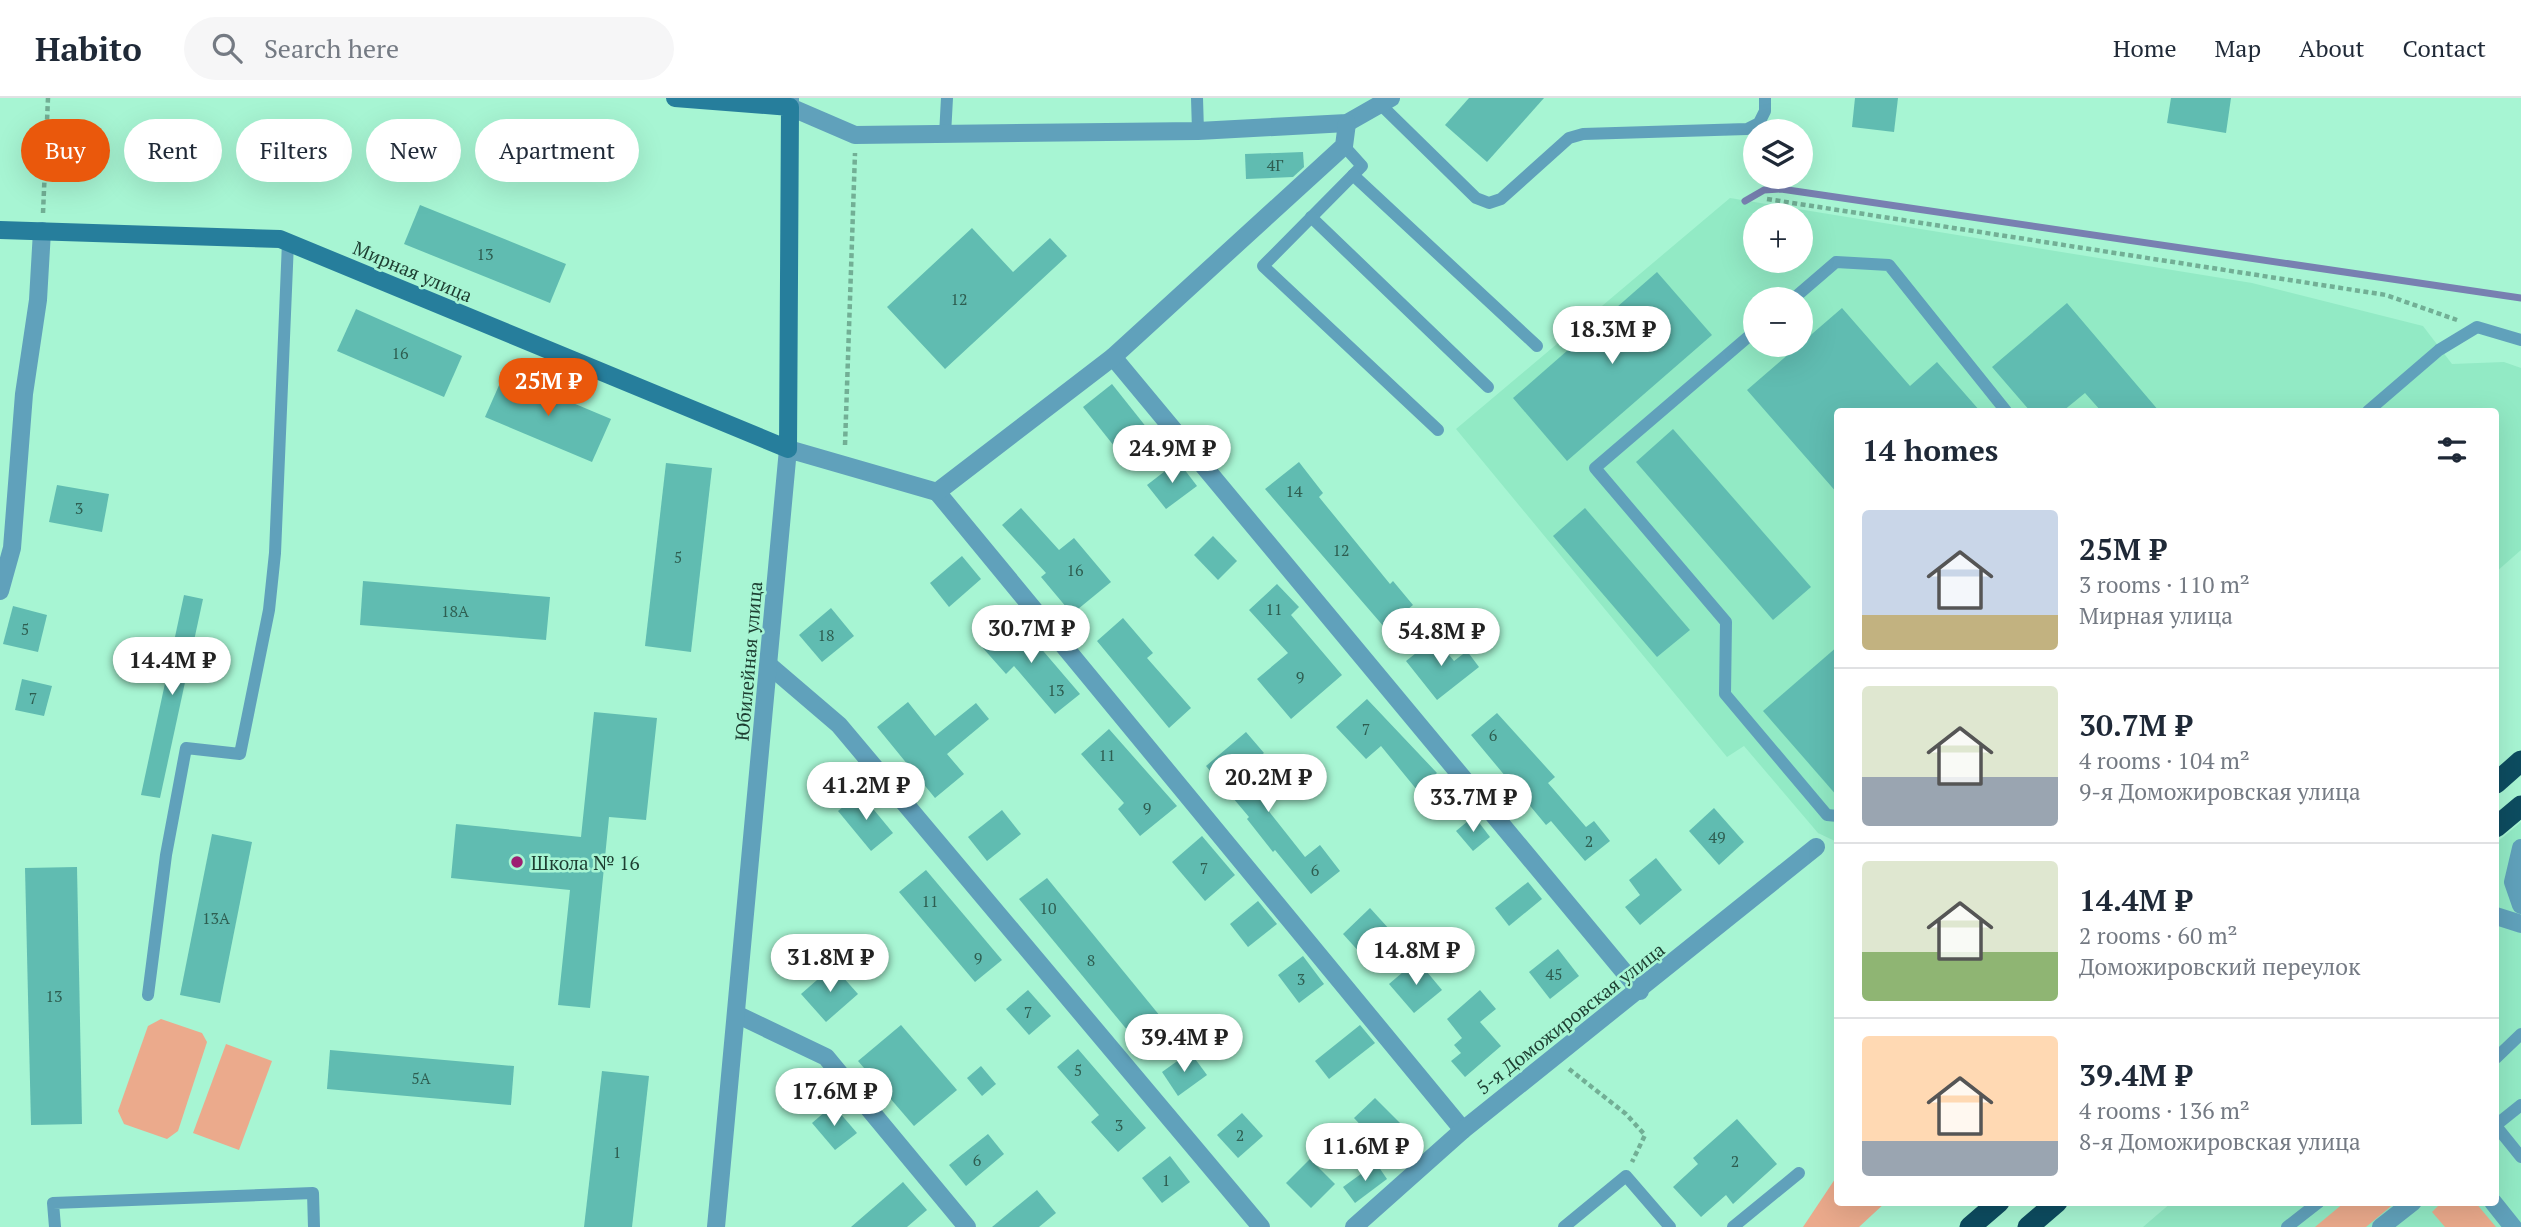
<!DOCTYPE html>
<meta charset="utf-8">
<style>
:root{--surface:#fff;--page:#f6f6f7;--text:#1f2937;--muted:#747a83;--line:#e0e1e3;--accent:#ea580c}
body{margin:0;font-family:"PT Serif",serif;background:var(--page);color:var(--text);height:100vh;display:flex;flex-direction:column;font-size:26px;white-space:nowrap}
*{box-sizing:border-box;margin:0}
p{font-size:23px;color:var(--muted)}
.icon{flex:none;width:38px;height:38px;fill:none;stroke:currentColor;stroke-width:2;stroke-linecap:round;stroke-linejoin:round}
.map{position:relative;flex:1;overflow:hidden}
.details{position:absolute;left:1834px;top:310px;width:665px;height:798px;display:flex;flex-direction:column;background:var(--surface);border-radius:7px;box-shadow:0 7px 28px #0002}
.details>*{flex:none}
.hud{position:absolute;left:21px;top:21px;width:665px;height:63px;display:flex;gap:14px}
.tools{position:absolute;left:1743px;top:21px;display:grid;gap:14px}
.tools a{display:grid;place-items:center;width:70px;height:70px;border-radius:50%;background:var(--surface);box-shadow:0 7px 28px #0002;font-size:35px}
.price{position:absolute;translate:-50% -60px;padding:0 16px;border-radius:24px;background:#fff;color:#222;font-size:23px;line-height:46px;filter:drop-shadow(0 2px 4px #0008)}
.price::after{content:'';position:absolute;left:50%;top:42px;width:21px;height:16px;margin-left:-10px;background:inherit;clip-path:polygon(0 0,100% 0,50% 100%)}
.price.current{background:var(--accent);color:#fff}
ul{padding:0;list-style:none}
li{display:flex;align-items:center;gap:21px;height:175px;padding:0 28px}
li+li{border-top:2px solid var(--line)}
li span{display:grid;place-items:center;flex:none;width:196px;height:140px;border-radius:7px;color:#555}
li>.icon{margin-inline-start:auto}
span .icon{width:84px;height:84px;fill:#fffc;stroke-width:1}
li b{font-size:30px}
h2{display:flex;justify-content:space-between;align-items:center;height:84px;padding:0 28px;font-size:30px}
.chip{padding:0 24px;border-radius:32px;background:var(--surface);box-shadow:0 7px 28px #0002;font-size:24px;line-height:63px}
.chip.current{background:var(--accent);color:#fff}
header{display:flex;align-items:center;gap:42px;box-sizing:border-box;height:98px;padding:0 35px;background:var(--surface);border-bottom:2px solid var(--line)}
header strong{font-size:33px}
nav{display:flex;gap:38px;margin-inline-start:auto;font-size:24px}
.search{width:490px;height:63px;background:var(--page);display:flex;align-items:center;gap:18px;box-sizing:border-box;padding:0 24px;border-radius:38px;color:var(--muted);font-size:26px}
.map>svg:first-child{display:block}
.built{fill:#92eac5;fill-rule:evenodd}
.green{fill:#ebaa8c}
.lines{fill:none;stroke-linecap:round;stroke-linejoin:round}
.stream{stroke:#7880b1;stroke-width:7}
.building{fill:#60bcb1}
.path{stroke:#72af95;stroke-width:4.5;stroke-dasharray:5 3.5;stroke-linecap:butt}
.lane{stroke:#60a1bb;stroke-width:12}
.street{stroke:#60a1bb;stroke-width:18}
.secondary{stroke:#267e9c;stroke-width:18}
.highway{stroke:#0d4c60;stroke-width:21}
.poi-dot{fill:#9d1e72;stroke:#a7f5d3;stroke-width:2.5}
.labels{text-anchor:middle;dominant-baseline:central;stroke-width:5;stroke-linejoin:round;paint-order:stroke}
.number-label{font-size:16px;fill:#2e5e51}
.street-label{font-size:19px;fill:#1d3e31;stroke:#a7f5d3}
.poi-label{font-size:19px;fill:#1d3e31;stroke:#a7f5d3;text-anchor:start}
</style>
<header>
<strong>Habito</strong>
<div class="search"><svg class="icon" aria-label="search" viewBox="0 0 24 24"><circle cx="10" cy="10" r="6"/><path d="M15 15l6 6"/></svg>Search here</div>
<nav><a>Home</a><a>Map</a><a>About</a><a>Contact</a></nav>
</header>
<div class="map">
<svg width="2521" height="1129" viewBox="0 0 2521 1129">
<rect width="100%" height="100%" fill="#a7f5d3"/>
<g class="built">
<path d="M1730,100L2252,185L2423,228L2452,266L2504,264L2521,270V452L2496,474V313H1838L1837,744L1818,735L1744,648L1727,659L1456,331ZM1755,117H1801V163H1755ZM1755,201H1801V247H1755Z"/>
<polygon points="2521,724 2521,1129 2143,1129 2172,1104 2496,1104 2496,745"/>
</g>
<g class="green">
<polygon points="161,921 202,935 207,944 178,1033 167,1041 124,1026 118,1013 148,928"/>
<polygon points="226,946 272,963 239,1052 193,1035"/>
<polygon points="1837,1078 1838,1104 1886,1104 1859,1129 1803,1129"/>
<polygon points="2345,1104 2396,1104 2366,1129 2315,1129"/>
<polygon points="2442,1104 2475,1104 2496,1129 2445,1129 2432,1114"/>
</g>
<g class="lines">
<polyline class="stream" points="1745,103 1764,92 1781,91 2521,200"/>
</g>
<g class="building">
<polygon points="1469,0 1544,0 1487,64 1445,27"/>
<polygon points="1855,0 1898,0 1894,34 1852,29"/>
<polygon points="2171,0 2231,0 2226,35 2167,25"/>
<polygon points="1303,54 1304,69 1293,79 1246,81 1245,56"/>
<polygon points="420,107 566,166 550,205 404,146"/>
<polygon points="972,130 1013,174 1050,140 1067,158 945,271 887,209"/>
<polygon points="1657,174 1712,237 1567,363 1513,300"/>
<polygon points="2067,205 2159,313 2101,313 2085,295 2063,313 2030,313 1992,269"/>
<polygon points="1842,210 1910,288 1937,264 1980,313 1838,313 1838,396 1747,292"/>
<polygon points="356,211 462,258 444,299 337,253"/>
<polygon points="504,276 611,321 592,364 485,319"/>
<polygon points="1112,286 1147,330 1118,353 1083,309"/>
<polygon points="1673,331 1811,489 1773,522 1636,364"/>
<polygon points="1178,363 1197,388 1166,411 1147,387"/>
<polygon points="1299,364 1323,395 1319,399 1390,486 1393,483 1413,507 1385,530 1265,391"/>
<polygon points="666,365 712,370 691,554 645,548"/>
<polygon points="57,387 109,396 102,434 49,424"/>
<polygon points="1021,410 1059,452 1074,440 1111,484 1072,516 1041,479 1046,475 1002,427"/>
<polygon points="1585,410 1690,532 1657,559 1553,438"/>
<polygon points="1213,438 1237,463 1218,482 1194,457"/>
<polygon points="962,458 981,481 949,509 930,485"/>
<polygon points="363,483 550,499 546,542 360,527"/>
<polygon points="1277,486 1299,509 1291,517 1342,577 1291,621 1257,581 1288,555 1249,512"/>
<polygon points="184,497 203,501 160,700 141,697"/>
<polygon points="13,508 47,517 38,554 3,546"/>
<polygon points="831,510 854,538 822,564 799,537"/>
<polygon points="1015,520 1080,596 1055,616 1014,568 1006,576 982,549"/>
<polygon points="1123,520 1153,555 1147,560 1191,610 1169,630 1097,543"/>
<polygon points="1435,540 1454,563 1467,553 1479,569 1437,602 1406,563"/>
<polygon points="1838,548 1838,699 1763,613"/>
<polygon points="22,581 52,588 44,618 15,612"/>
<polygon points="1367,601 1437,675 1417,692 1381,648 1366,661 1336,629"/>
<polygon points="908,604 935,638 976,605 989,621 947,656 964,676 935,700 877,629"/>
<polygon points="594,614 657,620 646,722 609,719 590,910 558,907 570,792 451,780 456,726 581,739"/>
<polygon points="1497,615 1555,679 1548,685 1586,729 1594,723 1610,743 1585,763 1551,723 1546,727 1471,637"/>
<polygon points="1109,631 1177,708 1140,738 1118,711 1124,705 1081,656"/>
<polygon points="1246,634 1264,655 1246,670 1260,686 1252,692 1305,759 1320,747 1340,773 1311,796 1275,752 1273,754 1247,721 1249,719 1206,668"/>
<polygon points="860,695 893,735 871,753 838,713"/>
<polygon points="1714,710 1744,744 1719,767 1689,733"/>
<polygon points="1002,712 1021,736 987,763 968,739"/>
<polygon points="1474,718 1490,739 1473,753 1456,733"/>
<polygon points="212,736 252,744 220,905 180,897"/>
<polygon points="1202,738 1235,777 1205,803 1172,764"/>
<polygon points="1656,760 1682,792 1640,827 1625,809 1640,797 1629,782"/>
<polygon points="77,769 82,1026 31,1027 25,770"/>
<polygon points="926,772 1002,862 975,884 899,794"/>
<polygon points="1047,780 1160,918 1133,939 1019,801"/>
<polygon points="1528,784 1542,801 1509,828 1495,810"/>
<polygon points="1258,803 1277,826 1248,849 1230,826"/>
<polygon points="1370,810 1390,832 1362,857 1343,836"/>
<polygon points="1558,851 1579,878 1550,901 1529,874"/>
<polygon points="1303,858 1324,886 1299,905 1278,877"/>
<polygon points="1417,862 1442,892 1414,915 1389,886"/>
<polygon points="833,868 858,896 826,924 801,896"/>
<polygon points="1028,892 1051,918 1029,937 1006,911"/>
<polygon points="1480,892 1496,911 1480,924 1501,948 1465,979 1451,963 1461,955 1454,947 1462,940 1447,921"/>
<polygon points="901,927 957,992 914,1028 858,963"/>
<polygon points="1360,927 1375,945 1329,981 1315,963"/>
<polygon points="1078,951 1146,1030 1118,1054 1091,1024 1099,1017 1057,969"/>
<polygon points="330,952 514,968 511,1007 327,991"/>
<polygon points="1190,954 1207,977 1178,998 1162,974"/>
<polygon points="981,968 996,986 982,998 967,980"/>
<polygon points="602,973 649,978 632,1129 584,1129"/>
<polygon points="1375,1000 1403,1028 1381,1049 1354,1020"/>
<polygon points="833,1007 857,1035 835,1052 812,1025"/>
<polygon points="1242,1015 1263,1038 1238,1060 1217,1037"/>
<polygon points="1737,1021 1777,1066 1733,1106 1726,1097 1701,1119 1673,1089 1698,1066 1693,1060"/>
<polygon points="988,1036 1004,1056 966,1088 949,1067"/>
<polygon points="1170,1058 1190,1084 1162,1105 1142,1080"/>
<polygon points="1310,1061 1335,1086 1311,1110 1286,1085"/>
<polygon points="1376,1065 1387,1081 1355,1105 1343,1089"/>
<polygon points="903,1084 927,1112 907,1129 851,1129"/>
<polygon points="1037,1092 1056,1115 1039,1129 992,1129"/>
</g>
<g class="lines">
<g class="path">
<polyline points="1767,101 2386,197 2457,222"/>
<polyline points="43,115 48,0"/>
<polyline points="845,347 855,55"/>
<polyline points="1569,971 1626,1016 1645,1037 1632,1064"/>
</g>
<g class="lane">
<polyline points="1197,0 1198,33"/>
<polyline points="1381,7 1476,100 1489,105 1501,101 1569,40 1583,36 1747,31 1759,25 1765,13 1765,0"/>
<polyline points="945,37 947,0"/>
<polyline points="1344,48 1362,68 1263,168 1438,332"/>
<polyline points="1353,77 1537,248"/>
<polyline points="1311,119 1488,289"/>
<polyline points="1793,201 1836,164 1889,167 2006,313"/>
<polyline points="1755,233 1595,370 1726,524 1725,596 1827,717 1838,718"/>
<polyline points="2368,313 2439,252 2477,229 2521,242"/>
<polyline points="148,897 166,757 186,650 240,656 269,512 275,455 288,144"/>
<polyline points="2496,960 2521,936"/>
<polyline points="2496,1027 2521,1007"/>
<polyline points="2496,1028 2521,1059"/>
<polyline points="55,1129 53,1105 313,1095 314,1129"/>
<polyline points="1564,1129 1626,1078 1670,1129"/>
<polyline points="1733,1129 1799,1075"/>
<polyline points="2287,1129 2319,1104"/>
</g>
<g class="street">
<polyline points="790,0 790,9 855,37 1198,33 1347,25 1391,0"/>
<polyline points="1113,259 1640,893"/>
<polyline points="937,394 1463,1032"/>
<polyline points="0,493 12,450 24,296 38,202 42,133"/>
<polyline points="770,568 839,627 1261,1129"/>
<polyline points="2521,750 2513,784 2521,807"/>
<polyline points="2496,818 2521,826"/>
<polyline points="736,916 826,959 967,1129"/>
<polyline points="2493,1104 2513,1129"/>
<polyline points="716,1129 788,351 937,394 1113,259 1344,48 1347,25"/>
<polyline points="1354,1129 1463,1032 1816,749"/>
<polyline points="2381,1129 2413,1104"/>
</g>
<polyline class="secondary" points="0,132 280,141 788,351 790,9 675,0"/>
<g class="highway">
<polyline points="2496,685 2521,663"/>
<polyline points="2496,729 2521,708"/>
<polyline points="1970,1129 1999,1104"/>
<polyline points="2028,1129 2057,1104"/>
</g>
</g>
<circle class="poi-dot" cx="517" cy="764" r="7"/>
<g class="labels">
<g class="number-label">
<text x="1275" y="67">4Г</text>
<text x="485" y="156">13</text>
<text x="959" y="201">12</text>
<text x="400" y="255">16</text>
<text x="1294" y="393">14</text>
<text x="79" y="410">3</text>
<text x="1341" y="452">12</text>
<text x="678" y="459">5</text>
<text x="1075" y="472">16</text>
<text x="1274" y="511">11</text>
<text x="455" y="513">18А</text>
<text x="25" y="531">5</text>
<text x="826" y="537">18</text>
<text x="1300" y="579">9</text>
<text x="1056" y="592">13</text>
<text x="33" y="600">7</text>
<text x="1366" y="631">7</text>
<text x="1493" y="637">6</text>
<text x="1107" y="657">11</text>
<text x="1147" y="710">9</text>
<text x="1717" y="739">49</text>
<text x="1589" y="743">2</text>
<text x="1204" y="770">7</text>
<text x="1315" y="772">6</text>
<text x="930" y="803">11</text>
<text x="1048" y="810">10</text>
<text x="216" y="820">13А</text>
<text x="978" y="860">9</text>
<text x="1091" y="862">8</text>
<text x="1554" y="876">45</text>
<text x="1301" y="881">3</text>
<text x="54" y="898">13</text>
<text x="1028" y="914">7</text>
<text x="1078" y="972">5</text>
<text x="421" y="980">5А</text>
<text x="1119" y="1027">3</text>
<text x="1240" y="1037">2</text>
<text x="617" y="1054">1</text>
<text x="977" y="1062">6</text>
<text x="1735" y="1063">2</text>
<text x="1166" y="1082">1</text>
</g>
<g class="street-label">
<text transform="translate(413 173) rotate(23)">Мирная улица</text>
<text transform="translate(748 563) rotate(-85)">Юбилейная улица</text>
<text transform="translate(1570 920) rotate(-38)">5-я Доможировская улица</text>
</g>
<g class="poi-label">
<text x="531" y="764">Школа № 16</text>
</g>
</g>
</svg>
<div class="tools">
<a><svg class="icon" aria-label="layers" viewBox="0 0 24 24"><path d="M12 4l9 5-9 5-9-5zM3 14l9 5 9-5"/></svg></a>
<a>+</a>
<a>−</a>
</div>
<b class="price" style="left:1612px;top:268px">18.3M ₽</b>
<b class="price current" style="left:548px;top:320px">25M ₽</b>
<b class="price" style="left:1172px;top:387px">24.9M ₽</b>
<b class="price" style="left:1031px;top:567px">30.7M ₽</b>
<b class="price" style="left:1441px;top:570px">54.8M ₽</b>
<b class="price" style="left:172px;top:599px">14.4M ₽</b>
<b class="price" style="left:1268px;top:716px">20.2M ₽</b>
<b class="price" style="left:866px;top:724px">41.2M ₽</b>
<b class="price" style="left:1473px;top:736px">33.7M ₽</b>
<b class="price" style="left:1416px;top:889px">14.8M ₽</b>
<b class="price" style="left:830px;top:896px">31.8M ₽</b>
<b class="price" style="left:1184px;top:976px">39.4M ₽</b>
<b class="price" style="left:834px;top:1030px">17.6M ₽</b>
<b class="price" style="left:1365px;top:1085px">11.6M ₽</b>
<div class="hud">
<a class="chip current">Buy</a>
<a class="chip">Rent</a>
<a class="chip">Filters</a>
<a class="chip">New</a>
<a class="chip">Apartment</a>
</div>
<section class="details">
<h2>14 homes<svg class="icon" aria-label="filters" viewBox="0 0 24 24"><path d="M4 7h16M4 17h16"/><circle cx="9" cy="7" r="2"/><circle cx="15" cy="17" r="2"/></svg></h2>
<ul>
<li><span style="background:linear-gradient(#c9d6e8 75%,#c2b280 0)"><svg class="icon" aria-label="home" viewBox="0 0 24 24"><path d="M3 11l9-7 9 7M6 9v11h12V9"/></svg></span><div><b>25M ₽</b><p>3 rooms · 110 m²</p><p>Мирная улица</p></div></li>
<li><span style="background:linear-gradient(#dfe7d0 65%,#9aa5b1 0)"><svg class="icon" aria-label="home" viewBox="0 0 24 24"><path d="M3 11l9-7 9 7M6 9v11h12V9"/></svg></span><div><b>30.7M ₽</b><p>4 rooms · 104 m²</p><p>9-я Доможировская улица</p></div></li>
<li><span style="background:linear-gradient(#dfe7d0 65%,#8fb573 0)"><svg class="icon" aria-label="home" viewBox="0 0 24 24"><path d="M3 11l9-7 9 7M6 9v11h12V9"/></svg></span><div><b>14.4M ₽</b><p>2 rooms · 60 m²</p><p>Доможировский переулок</p></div></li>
<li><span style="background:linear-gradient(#ffd9b3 75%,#9aa5b1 0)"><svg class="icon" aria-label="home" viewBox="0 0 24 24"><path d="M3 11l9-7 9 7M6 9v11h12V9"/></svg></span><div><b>39.4M ₽</b><p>4 rooms · 136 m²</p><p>8-я Доможировская улица</p></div></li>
</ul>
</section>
</div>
